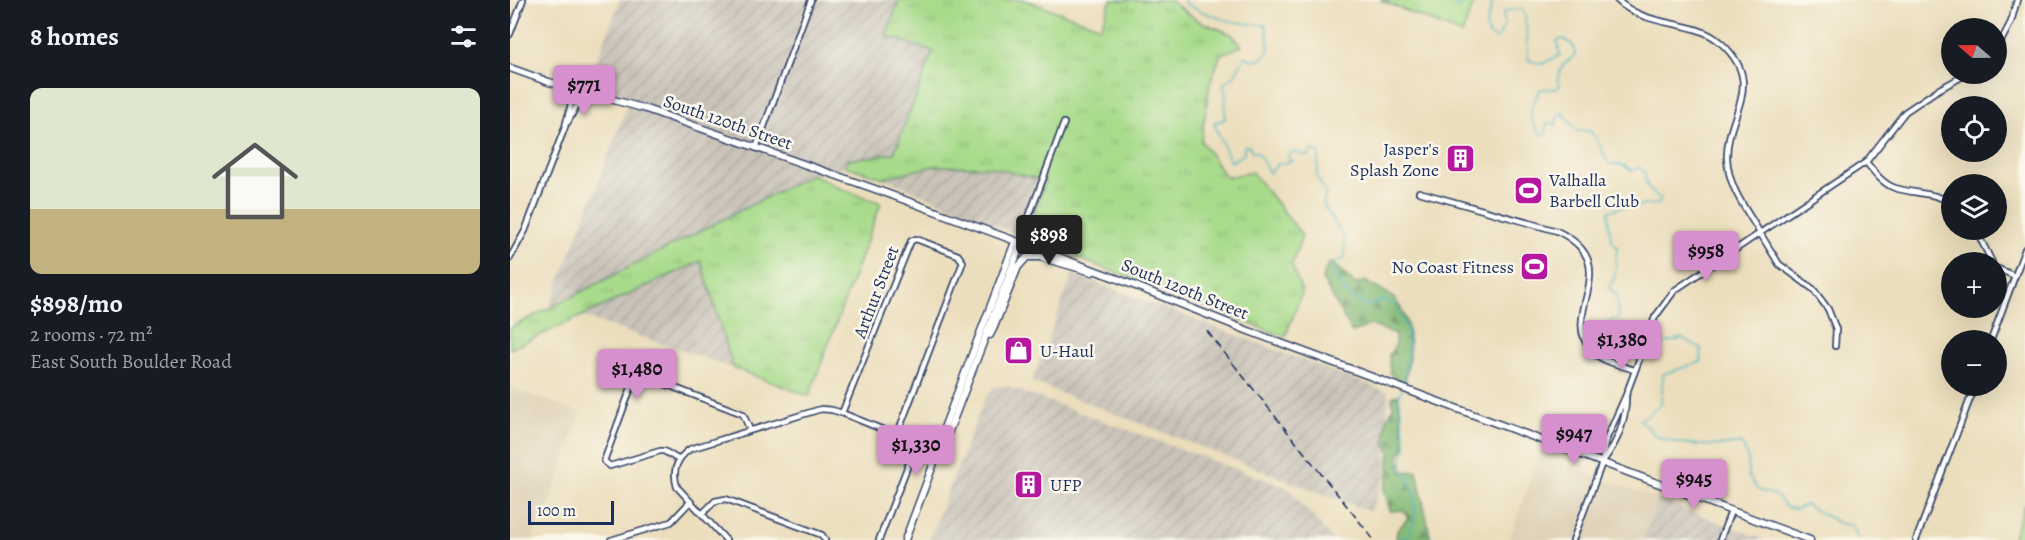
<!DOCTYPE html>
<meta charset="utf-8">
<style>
:root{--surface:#171b24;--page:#242831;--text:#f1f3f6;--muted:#9ea1a6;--line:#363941;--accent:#d690ce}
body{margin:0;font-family:Alegreya,serif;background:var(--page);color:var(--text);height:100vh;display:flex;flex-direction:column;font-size:22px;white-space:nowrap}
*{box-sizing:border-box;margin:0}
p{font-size:20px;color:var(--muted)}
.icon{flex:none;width:33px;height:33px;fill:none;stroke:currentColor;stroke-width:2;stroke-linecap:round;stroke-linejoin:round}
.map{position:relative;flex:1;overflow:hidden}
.details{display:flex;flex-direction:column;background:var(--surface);width:510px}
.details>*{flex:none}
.needle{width:39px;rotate:290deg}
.tools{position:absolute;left:1431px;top:18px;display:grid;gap:12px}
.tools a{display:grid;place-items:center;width:66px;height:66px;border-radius:50%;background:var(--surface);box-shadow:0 6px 24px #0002;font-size:30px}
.scale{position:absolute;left:18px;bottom:15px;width:86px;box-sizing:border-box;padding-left:6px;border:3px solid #1b2f5e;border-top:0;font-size:16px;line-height:21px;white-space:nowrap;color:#1b2f5e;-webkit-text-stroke:4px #fbf7ec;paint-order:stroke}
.price{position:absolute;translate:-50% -51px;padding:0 14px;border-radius:6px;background:var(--accent);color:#111;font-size:20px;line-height:39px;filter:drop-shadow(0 2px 3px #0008)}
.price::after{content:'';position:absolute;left:50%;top:36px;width:18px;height:14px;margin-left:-9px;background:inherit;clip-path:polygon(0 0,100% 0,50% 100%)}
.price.selected{background:#222;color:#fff}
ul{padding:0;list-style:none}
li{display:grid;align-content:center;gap:12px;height:318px;padding:0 30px}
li+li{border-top:2px solid var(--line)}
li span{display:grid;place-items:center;height:186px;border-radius:12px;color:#555}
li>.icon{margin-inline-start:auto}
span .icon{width:108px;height:108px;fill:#fffc;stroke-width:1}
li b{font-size:26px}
h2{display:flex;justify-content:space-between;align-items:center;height:72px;padding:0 30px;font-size:26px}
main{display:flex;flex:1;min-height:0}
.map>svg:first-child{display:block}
.built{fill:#ddcfb4}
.industrial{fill:url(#industrial-furrows)}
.grass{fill:url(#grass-tufts);stroke:#628574;stroke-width:1.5}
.forest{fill:url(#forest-firs);stroke:#50756a;stroke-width:1.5}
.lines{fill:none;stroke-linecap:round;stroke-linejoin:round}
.stream{stroke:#44b2c0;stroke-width:1.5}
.minor-casing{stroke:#3a496c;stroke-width:8}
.secondary-casing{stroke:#3a496c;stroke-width:9}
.minor{stroke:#fff;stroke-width:4.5}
.secondary{stroke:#fff;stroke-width:6}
.rail{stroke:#1b2f5e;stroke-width:1.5;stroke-dasharray:9 4.5;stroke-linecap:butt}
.labels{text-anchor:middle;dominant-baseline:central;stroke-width:5;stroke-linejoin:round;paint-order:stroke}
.street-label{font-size:18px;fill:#1b2f5e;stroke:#fbf7ec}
.poi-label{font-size:18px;fill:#1b2f5e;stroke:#fbf7ec;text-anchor:start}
</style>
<main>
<section class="details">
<h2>8 homes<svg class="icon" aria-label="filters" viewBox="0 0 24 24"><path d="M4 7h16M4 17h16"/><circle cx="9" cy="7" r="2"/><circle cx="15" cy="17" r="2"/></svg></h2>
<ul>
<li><span style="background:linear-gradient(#dfe7d0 65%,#c2b280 0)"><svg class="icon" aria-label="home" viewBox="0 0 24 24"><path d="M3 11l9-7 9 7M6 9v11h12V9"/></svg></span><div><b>$898/mo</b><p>2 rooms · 72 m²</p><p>East South Boulder Road</p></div></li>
</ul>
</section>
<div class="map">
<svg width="1515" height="540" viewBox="0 0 1515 540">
<defs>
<pattern id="industrial-furrows" width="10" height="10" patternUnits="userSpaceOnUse" patternTransform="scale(1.5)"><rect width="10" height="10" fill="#c9c3b8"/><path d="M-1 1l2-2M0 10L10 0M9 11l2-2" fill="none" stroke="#aca8a1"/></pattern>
<pattern id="grass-tufts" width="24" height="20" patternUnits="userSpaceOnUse" patternTransform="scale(1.5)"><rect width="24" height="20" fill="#a8db8b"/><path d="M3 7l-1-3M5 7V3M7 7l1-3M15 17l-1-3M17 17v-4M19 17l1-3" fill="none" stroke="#90bc7a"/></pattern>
<pattern id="forest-firs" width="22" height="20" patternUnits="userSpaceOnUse" patternTransform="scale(1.5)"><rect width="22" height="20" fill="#86bb77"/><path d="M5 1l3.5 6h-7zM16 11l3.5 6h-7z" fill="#6d9865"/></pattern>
</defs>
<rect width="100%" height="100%" fill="#fbf7ec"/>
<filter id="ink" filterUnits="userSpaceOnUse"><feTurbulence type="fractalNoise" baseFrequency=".0167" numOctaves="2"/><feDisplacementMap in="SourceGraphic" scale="12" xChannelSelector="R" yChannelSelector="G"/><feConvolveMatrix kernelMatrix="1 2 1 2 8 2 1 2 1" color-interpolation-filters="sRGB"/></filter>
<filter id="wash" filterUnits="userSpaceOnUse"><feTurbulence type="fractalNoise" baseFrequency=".008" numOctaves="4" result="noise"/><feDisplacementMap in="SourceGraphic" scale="24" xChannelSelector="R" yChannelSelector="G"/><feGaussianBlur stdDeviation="1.35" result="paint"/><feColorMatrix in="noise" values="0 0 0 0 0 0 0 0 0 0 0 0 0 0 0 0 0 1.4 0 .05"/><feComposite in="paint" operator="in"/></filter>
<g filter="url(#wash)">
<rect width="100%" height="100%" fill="#ebdebc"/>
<g class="built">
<polygon points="0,387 71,413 35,515 26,527 22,540 0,540"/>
<polygon points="1029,456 1148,499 1133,540 999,540"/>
</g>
<g class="industrial">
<polygon points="110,0 389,0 376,36 423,51 384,153 338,160 335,166 302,174 39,309 120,99 77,86"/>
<polygon points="423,166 481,167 536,181 515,238 374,178"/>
<polygon points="191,261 223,368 71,316"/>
<polygon points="563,274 878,392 875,476 860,512 522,382"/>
<polygon points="496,386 778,488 823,540 419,540 475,398 484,387"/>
<polygon points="1148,499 1255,540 1133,540"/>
</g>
<g class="grass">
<polygon points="389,0 515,0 591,27 601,0 659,0 689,21 721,34 732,46 711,54 700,83 691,141 716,177 742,172 792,235 782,265 792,293 775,337 515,238 535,181 481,167 423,166 374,178 335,166 338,160 384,153 423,51 376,36"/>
<polygon points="870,0 965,0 952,34"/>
<polygon points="302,174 332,189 371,203 299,396 223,368 191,261 0,349 0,328"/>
<polygon points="1515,504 1515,540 1502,540"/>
</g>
<g class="forest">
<path d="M822,263L845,284L856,281C865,290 878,290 886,301C904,324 901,356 895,382L888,380L880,373L879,355L885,346V334L861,325L842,332L812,279L818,264Z"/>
<polygon points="888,395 895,446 889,455 891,472 907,471 921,540 886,540 887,531 898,518 893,510 880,511 874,489 877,481 880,452 875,442 876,422 883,407 882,397"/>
</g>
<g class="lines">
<g class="stream">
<path d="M674,0L675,4C706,18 722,24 756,25L759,49L751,60H742L735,56L724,76L713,84L716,94L715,119L704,123C708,137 716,147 720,162L734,154V146H739L742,152L748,153L759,173L768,164L782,161L777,156L783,152L799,156L800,152L805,150L809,153L807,177L816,193L813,204L834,237L835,259L825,262C819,282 842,299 857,306L872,300L884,304L897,328L898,352L893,385"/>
<polyline points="932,0 934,2 949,6 959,0"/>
<path d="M983,0L976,26L979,36L987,39L995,25L993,15L996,11L1011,8L1015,15L1018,51L1017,56L1020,61L1032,64L1050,55L1047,41L1053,39L1063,45L1065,55L1053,65L1047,80L1050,86L1046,89H1031C1018,108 1017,117 1031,135L1036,133L1037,124L1041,122L1046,125L1048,115L1053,113L1067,131H1080L1087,140L1099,164L1113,165L1123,171L1128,167L1135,172C1135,186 1139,191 1151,199L1149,204L1111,207L1099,211C1099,223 1098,239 1107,247L1105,276L1099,288L1107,295L1108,319L1101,320L1097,327L1143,346C1152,340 1160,345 1171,338L1191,348V362L1153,374L1151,405L1130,420C1137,425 1141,433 1147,436C1162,445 1214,448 1231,443L1238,457V476L1248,490L1267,496L1276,507L1285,509L1296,505L1329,523L1343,526L1348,540"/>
<polyline points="892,389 889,396 896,447 892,459 893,469 904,489 905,518 899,535 892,538 893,540"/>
</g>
</g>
</g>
<g filter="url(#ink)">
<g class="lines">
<defs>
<g id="minor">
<path d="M1107,0C1139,30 1184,18 1211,43C1257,85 1216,113 1217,158C1218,187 1236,209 1250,233L1356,162L1395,112L1426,91L1457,74"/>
<polyline points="0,34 13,0"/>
<polyline points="1486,51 1501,22 1507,0"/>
<polyline points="58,122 68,103 80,93"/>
<polyline points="246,148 301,0"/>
<path d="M1356,162C1364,172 1373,184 1385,188C1404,194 1424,192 1442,203"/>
<path d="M909,192L1047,231C1118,265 1047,314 1082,351C1092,362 1111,365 1124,370"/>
<polyline points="1466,230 1482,262"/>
<polyline points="511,244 515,227 554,123"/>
<polyline points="0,258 15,231 55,127 65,89"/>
<polyline points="1486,268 1505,276"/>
<polyline points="1481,340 1515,249"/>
<polyline points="332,413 401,241 406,239 448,255 453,262 387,435"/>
<polyline points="169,460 154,451 150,451 100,466 94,461 125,377 134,376 233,414 240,430"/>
<path d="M1093,461C1108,442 1116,422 1116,397"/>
<polyline points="192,514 205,501 216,499 312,535 315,540"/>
<polyline points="101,540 161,522 180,502"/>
<path d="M216,540L167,487C162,471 166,459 180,449L311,409L322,410L332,413L428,452"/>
<polyline points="369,540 407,442"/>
<polyline points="1063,540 1092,463 1095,442 1116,395 1145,317 1165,290 1250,233 1269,264 1303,289 1318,309 1326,329 1325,346"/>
<polyline points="1210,540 1221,511"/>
<polyline points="1406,540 1465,386"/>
</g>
<g id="secondary">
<polyline points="0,68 39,82 136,109 365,189 608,279 736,330 1300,540"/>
<polyline points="480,335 484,327 508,267 517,257 530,257 582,272"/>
<polyline points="430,449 436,439 511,244"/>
<polyline points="395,540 428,452 429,441 505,242"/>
</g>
</defs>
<use href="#minor" class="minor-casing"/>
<use href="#secondary" class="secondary-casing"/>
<use href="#minor" class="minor"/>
<use href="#secondary" class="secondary"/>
<polyline class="rail" points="697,331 864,540"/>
</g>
</g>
<defs>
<symbol id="building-square" viewBox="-11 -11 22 22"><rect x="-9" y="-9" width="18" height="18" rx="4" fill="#b5179e" stroke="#fbf7ec"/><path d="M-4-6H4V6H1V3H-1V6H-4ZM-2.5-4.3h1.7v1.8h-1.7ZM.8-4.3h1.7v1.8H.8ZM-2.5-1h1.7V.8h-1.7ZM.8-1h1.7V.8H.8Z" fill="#fff"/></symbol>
<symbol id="stadium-square" viewBox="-11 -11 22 22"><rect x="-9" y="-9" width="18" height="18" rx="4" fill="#b5179e" stroke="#fbf7ec"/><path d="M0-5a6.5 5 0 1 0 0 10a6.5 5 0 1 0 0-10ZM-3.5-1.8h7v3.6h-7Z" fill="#fff"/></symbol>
<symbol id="shop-square" viewBox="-11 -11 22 22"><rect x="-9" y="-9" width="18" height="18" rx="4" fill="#b5179e" stroke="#fbf7ec"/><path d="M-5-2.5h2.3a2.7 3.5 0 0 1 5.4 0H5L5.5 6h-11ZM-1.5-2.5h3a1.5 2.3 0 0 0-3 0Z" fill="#fff"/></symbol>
</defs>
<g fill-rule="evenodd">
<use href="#building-square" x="934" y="142" width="33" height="33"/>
<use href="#stadium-square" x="1002" y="174" width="33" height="33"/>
<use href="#stadium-square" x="1008" y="250" width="33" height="33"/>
<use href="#shop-square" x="492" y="334" width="33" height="33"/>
<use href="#building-square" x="502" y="468" width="33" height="33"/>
</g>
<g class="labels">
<g class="street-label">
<text transform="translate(218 122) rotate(19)">South 120th Street</text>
<text transform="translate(675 289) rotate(22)">South 120th Street</text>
<text transform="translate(366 292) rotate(-69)">Arthur Street</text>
</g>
<g class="poi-label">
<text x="929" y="149" text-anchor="end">Jasper's<tspan x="929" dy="21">Splash Zone</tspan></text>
<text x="1039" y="180">Valhalla<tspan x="1039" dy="21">Barbell Club</tspan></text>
<text x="1004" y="267" text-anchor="end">No Coast Fitness</text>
<text x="530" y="351">U-Haul</text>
<text x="540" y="485">UFP</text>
</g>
</g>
</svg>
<div class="tools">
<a><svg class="needle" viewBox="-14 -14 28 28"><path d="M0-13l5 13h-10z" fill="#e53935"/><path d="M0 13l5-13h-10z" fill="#9ea1a6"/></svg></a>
<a><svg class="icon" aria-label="locate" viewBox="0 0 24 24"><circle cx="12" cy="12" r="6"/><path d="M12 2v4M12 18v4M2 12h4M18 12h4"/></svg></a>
<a><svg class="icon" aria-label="layers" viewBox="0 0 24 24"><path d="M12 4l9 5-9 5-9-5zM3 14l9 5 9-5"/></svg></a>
<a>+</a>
<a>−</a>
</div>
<div class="scale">100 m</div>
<b class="price" style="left:74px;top:116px">$771</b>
<b class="price selected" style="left:539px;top:266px">$898</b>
<b class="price" style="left:1196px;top:282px">$958</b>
<b class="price" style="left:1112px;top:371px">$1,380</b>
<b class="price" style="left:127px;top:400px">$1,480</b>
<b class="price" style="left:1064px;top:465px">$947</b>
<b class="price" style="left:406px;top:476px">$1,330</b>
<b class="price" style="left:1184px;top:510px">$945</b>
</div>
</main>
